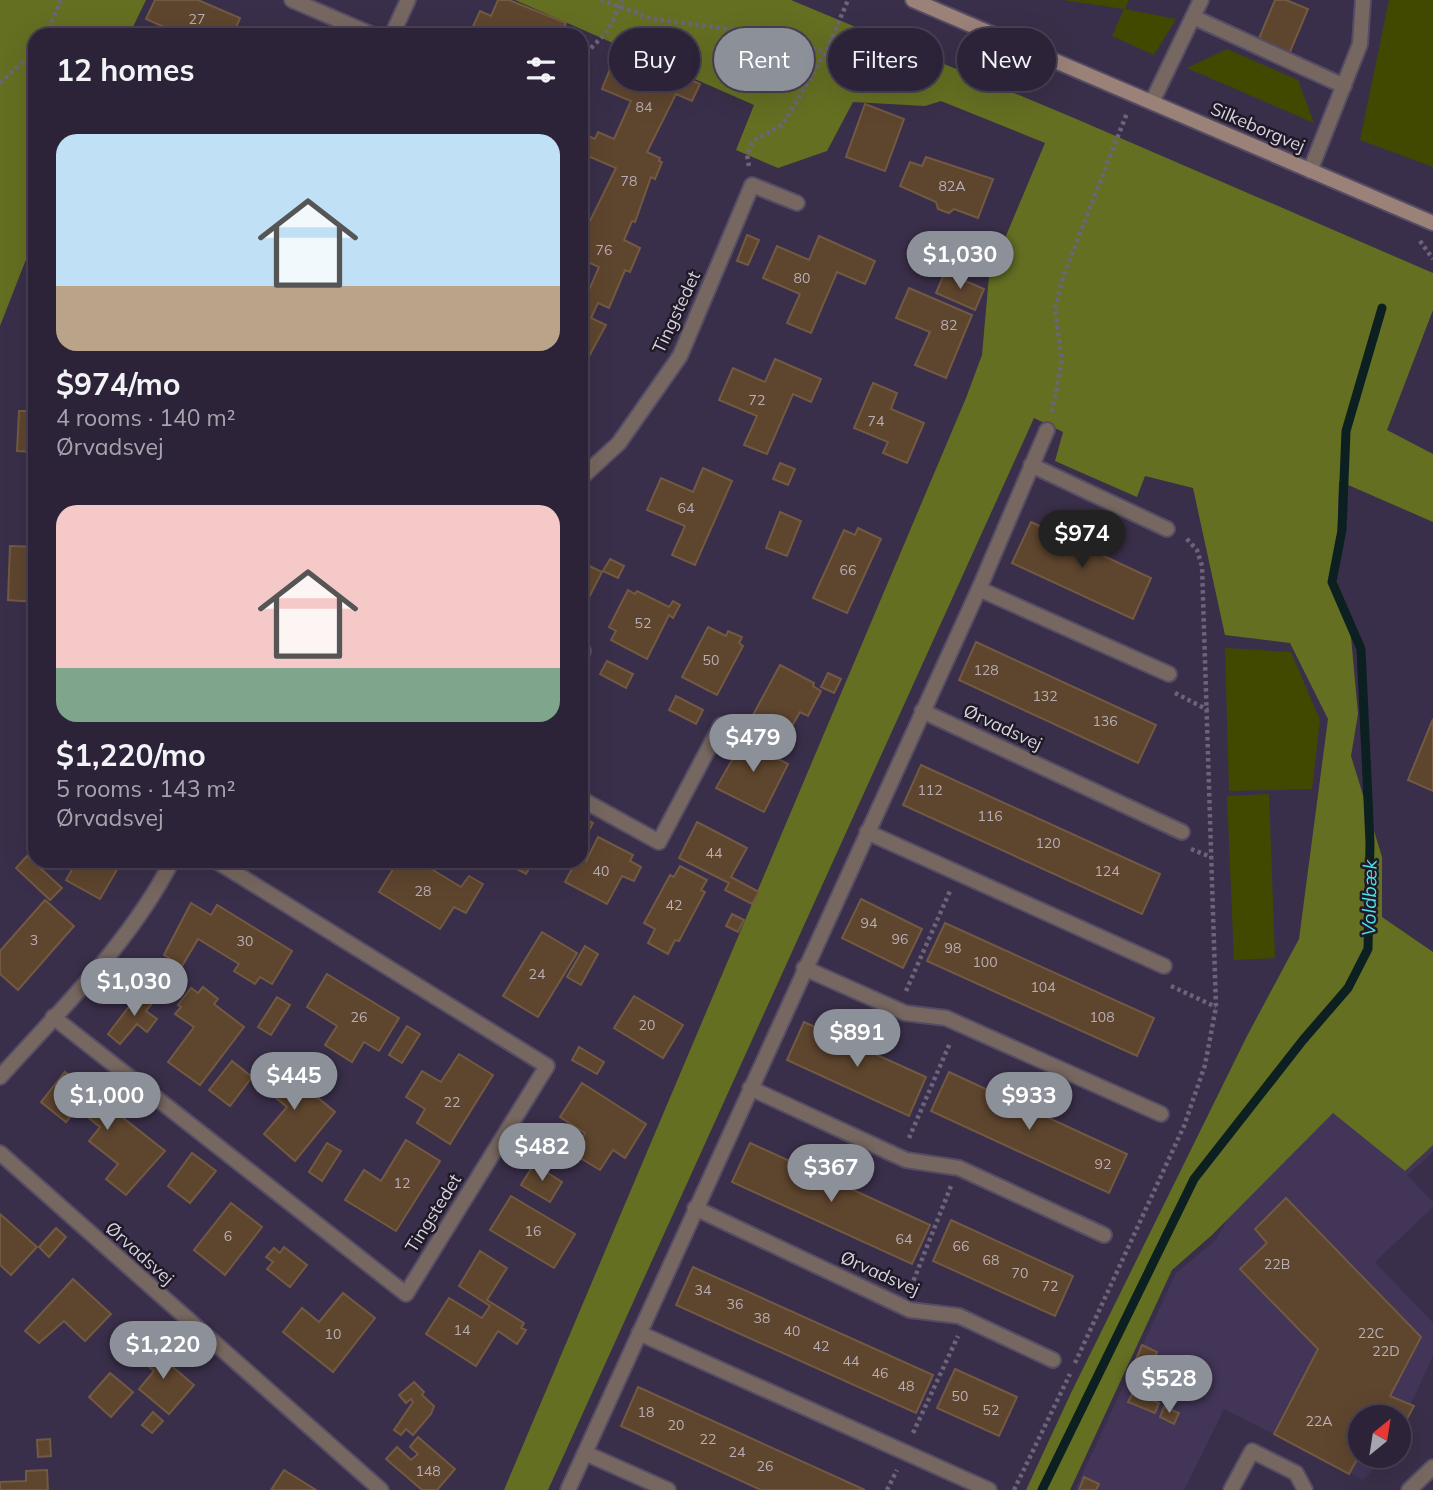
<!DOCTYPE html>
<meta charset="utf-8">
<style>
:root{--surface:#2c2338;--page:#342b40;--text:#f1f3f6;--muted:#a6a4ae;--line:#484053;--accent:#8c9099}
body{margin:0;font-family:Mulish,sans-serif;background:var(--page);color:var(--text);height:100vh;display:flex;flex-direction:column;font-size:26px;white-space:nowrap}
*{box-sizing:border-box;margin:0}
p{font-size:23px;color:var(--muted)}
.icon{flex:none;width:38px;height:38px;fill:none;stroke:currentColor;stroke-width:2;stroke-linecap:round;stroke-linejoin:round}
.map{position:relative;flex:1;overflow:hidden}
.panel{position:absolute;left:28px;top:28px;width:560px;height:840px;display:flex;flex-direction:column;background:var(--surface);border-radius:21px;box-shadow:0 7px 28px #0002,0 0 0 2px var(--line)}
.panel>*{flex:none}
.hud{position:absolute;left:609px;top:28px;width:665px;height:63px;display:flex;gap:14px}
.needle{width:46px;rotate:30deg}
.buttons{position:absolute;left:1348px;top:1405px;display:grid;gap:14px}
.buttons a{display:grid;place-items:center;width:63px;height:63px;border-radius:50%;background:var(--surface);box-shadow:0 7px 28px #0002,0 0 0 2px var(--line);font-size:35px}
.price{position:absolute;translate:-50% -60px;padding:0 16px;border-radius:24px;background:var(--accent);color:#fff;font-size:23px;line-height:46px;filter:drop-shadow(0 2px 4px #0008)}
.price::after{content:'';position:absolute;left:50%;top:42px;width:21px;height:16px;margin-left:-10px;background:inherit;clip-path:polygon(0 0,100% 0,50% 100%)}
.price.active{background:#222;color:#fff}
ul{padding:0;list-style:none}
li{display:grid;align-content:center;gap:14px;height:371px;padding:0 28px}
li span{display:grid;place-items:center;height:217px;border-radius:21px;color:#555}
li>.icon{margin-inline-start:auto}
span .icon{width:126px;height:126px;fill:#fffc;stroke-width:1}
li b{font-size:30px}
h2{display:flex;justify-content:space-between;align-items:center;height:84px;padding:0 28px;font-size:30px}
.tag{padding:0 24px;border-radius:32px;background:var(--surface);box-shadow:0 7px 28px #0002,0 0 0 2px var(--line);font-size:24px;line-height:63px}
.tag.active{background:var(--accent);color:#fff}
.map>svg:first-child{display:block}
.built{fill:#423557}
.green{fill:#414900}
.forest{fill:#656f22}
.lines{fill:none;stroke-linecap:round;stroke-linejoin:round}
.stream{stroke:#0d2021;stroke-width:9}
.building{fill:#5e452e;stroke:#725942;stroke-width:2}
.service-casing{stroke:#564c65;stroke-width:18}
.minor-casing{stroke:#564c65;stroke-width:18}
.tertiary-casing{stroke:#564c65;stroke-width:18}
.secondary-casing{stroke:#564c65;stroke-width:18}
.path{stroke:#6d637b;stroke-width:4.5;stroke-dasharray:3.5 3.5;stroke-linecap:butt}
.service{stroke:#766760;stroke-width:14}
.minor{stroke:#766760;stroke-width:14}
.tertiary{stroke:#766760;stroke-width:14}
.secondary{stroke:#9a8278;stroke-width:14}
.labels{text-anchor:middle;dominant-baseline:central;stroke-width:5;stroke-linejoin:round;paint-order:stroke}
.number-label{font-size:14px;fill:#b9aeb5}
.street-label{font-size:18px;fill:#d7d1e2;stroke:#1f1a26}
.water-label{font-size:19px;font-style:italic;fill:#4de4ef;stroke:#1f1a26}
</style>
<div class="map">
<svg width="1433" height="1490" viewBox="0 0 1433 1490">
<rect width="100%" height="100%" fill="#3a2f4a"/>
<polygon class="built" points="1433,980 1433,1152 1407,1175 1433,1202 1433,1207 1375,1262 1433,1323 1433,1356 1398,1432 1398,1418 1360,1418 1360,1456 1385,1456 1363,1480 1224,1409 1184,1490 1075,1490 1176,1273 1216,1240 1311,1069"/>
<g class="green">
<polygon points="1063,0 1129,0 1125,9 1176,19 1154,55 1112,36 1124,9"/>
<polygon points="1389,0 1433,0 1433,167 1360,140"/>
<polygon points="1227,49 1298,80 1314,123 1187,68"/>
<polygon points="1225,648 1291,652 1320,720 1312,789 1229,791"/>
<polygon points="1269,794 1275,958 1234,960 1227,796"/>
</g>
<g class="forest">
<polygon points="0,0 146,0 129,35 35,35 35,247 25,262 0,326"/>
<polygon points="515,0 791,0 1074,118 1433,273 1433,310 1387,430 1433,454 1433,522 1339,481 1336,578 1351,637 1358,714 1351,756 1382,857 1382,917 1433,952 1433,1145 1405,1171 1333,1113 1212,1235 1172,1270 1070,1490 1026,1490 1071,1393 1247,1036 1299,939 1328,719 1290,643 1225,635 1193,488 1145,476 1137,497 1055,461 1063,432 1034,418 548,1490 504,1490 966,398 982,355 989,276 1045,143 941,101 925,106 853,102 827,151 778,168 736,150 754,105"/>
</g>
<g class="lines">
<polyline class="stream" points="1042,1490 1194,1179 1303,1040 1348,988 1368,949 1370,843 1361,649 1332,582 1342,530 1346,431 1382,308"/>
</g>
<g class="building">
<polygon points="155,0 198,0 240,18 233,35 182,35 146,19"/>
<polygon points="498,0 509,0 566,23 561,35 533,27 530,34 533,35 469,35 480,11 491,16"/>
<polygon points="1275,0 1286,0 1308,9 1284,66 1253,53"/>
<polygon points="653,63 700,84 692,101 676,94 647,152 660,158 659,161 662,162 655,179 651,177 635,222 632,221 624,240 640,248 630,272 625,270 609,308 598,303 591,318 606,325 581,371 581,292 587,295 599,267 581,259 581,222 588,225 616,168 581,153 581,147 586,135 595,139 598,132 614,139 631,101 602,89 612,64 646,79"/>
<polygon points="865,104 904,119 885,171 846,157"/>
<polygon points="926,157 993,179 978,218 954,209 949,213 938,209 936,202 900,186 910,162 922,166"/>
<polygon points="747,235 759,240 748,265 737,261"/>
<polygon points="819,236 875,261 865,284 837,272 811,333 787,323 800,294 763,278 777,246 809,260"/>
<polygon points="945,272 984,289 975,310 936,293"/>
<polygon points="909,288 972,315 946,378 915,365 930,332 896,318"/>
<polygon points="775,359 821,379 811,402 793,394 767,454 744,445 757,416 719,400 733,368 765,382"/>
<polygon points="873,383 897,393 891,409 924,423 907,463 883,453 888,442 854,428"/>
<polygon points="31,407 35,407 35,452 17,451 19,411 31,411"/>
<polygon points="780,463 795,469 788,485 773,479"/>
<polygon points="703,468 732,481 695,565 672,555 685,526 647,510 661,478 693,492"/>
<polygon points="780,512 801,521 787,556 766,548"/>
<polygon points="1031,522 1151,578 1133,619 1012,563"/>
<polygon points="858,528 881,539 847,613 813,598 844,530 855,535"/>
<polygon points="10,546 35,547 35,602 8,600"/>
<polygon points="610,559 624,566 618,578 603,571"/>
<polygon points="581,562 602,572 581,613"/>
<polygon points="628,590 635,594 637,591 669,607 673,601 680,605 673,618 669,615 647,659 611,640 616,631 609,627"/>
<polygon points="708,627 726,636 728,631 742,637 739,643 743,646 717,695 682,677"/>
<polygon points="976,642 1156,725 1138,763 959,680"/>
<polygon points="607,661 633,674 626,688 600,674"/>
<polygon points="780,665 814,683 813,686 821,691 808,716 800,712 788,733 753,715"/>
<polygon points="828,673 841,679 834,693 821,687"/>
<polygon points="676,696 703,710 696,724 669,710"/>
<polygon points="1433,719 1433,791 1408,780"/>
<polygon points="747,734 775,748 772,756 788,764 764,812 716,788"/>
<polygon points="921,765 1160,874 1142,914 903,805"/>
<polygon points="581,817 593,823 586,836 581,834"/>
<polygon points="697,822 747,848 731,877 759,892 752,904 725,890 729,883 679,858"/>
<polygon points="598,837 633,855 630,861 641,867 634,881 622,876 607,904 565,882 576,861 581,861 581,858 586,861"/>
<polygon points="27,856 62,888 50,900 16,868"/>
<polygon points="77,861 122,861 100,899 66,880"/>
<polygon points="398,861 418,861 461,887 469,876 483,884 466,913 454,907 440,929 379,892"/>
<polygon points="519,861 541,861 538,868 531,865 526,874 515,868"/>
<polygon points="680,866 707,880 701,890 705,892 679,941 675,940 668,954 648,943 655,929 644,923 670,875 674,877"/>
<polygon points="861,899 922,929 903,968 842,938"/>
<polygon points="45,900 74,926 18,990 0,974 0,951"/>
<polygon points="191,903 211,915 217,905 292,951 272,984 260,977 255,984 234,971 239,964 198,939 182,966 164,955"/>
<polygon points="732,914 744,920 738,932 726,926"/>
<polygon points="945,923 1154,1018 1137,1056 927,961"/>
<polygon points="542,932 577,953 538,1017 503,996"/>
<polygon points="585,946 598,954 581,985 567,977"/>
<polygon points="327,974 399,1018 379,1051 364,1042 352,1062 325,1045 337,1026 307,1007"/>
<polygon points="203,987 218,999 214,1004 244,1027 200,1085 168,1062 194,1027 175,1014 181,1007 178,1005 191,988 198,993"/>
<polygon points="141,991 154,1001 146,1011 157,1019 147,1032 137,1024 120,1044 108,1034"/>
<polygon points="634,996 683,1025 663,1058 614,1028"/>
<polygon points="277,997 290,1005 271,1035 258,1027"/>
<polygon points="804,1022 926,1077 909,1116 787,1060"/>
<polygon points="407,1026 420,1034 402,1063 389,1055"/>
<polygon points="579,1047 604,1062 597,1074 572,1060"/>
<polygon points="459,1054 493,1075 450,1144 417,1123 425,1109 406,1097 422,1071 441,1082"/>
<polygon points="232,1061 252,1077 230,1106 209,1090"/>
<polygon points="272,1063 284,1074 286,1071 335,1112 295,1161 264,1134 287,1107 256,1082"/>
<polygon points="65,1072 165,1151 126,1195 106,1179 118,1164 89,1141 100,1127 77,1109 66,1122 41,1102"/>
<polygon points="949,1072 1127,1154 1109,1193 931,1111"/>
<polygon points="582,1083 646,1124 625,1158 613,1150 600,1170 572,1153 585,1133 560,1117"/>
<polygon points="406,1140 440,1161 396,1231 345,1200 364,1170 381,1181"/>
<polygon points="327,1143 341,1151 322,1181 309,1172"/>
<polygon points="750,1143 930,1225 912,1264 732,1182"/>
<polygon points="192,1153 216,1171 190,1203 168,1186"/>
<polygon points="534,1164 562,1182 550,1202 521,1185"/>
<polygon points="511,1196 575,1234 554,1268 490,1230"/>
<polygon points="1286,1198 1421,1337 1390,1396 1414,1406 1398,1435 1398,1418 1360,1418 1360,1454 1349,1474 1274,1434 1318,1349 1240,1269 1267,1243 1255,1229"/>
<polygon points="231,1203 262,1227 225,1275 194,1250"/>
<polygon points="0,1214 37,1247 11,1275 0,1265"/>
<polygon points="951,1220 1073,1276 1055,1316 933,1261"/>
<polygon points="56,1228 66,1237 49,1257 39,1247"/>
<polygon points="284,1247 307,1265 290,1287 267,1269 273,1262 266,1257 274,1248 280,1253"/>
<polygon points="480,1251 507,1268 487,1300 524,1323 521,1328 526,1330 517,1344 498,1331 476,1366 426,1334 449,1298 482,1318 490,1306 459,1286"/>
<polygon points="693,1267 933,1375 916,1413 676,1305"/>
<polygon points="73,1279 111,1314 85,1341 64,1321 39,1343 25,1331"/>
<polygon points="343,1293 375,1318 333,1372 283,1332 302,1308 319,1322"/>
<polygon points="146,1344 194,1385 169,1414 139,1389 154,1371 136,1356"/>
<polygon points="1142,1345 1157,1352 1149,1370 1134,1364"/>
<polygon points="955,1369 1017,1397 999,1436 937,1408"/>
<polygon points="110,1373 133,1392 111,1417 89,1397"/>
<polygon points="414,1382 424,1392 422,1395 434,1406 431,1414 413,1435 406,1429 401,1435 394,1430 413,1402 411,1399 406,1403 399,1395"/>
<polygon points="638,1387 865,1490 761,1490 621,1426"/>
<polygon points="1133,1392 1159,1403 1155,1413 1128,1402"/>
<polygon points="1164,1407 1179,1413 1174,1424 1160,1417"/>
<polygon points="153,1412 163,1421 152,1433 142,1425"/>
<polygon points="418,1437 455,1469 437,1490 422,1490 386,1459 397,1447 411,1460 418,1454 410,1447"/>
<polygon points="50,1439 51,1456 38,1457 37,1440"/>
<polygon points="47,1470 48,1490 0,1490 0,1482 26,1481 26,1471"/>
<polygon points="284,1470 316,1490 271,1490"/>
<polygon points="1084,1477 1099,1484 1096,1490 1079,1490"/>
</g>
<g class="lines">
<defs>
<g id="service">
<polyline points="1193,17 1344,86"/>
<polyline points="1231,1490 1252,1451 1296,1473 1305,1490"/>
</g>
<g id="minor">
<polyline points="292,0 373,35"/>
<polyline points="392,35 408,0"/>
<polyline points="1152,102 1201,0"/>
<polyline points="1310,171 1360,44 1363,0"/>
<polyline points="1031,465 1167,529"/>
<polyline points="581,478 619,443 680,356 752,185 797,203"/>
<polyline points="979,589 1169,674"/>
<polyline points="581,654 583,651"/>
<polyline points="922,711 1182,832"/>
<polyline points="581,799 659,842 721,725"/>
<polyline points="867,832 1164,966"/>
<polyline points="804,968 905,1013 946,1018 1161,1114"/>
<polyline points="53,1017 406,1294 547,1066 216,861"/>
<path d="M0,1077C62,1008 130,943 172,861"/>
<polyline points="750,1088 906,1160 959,1168 1104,1235"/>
<polyline points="0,1153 381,1490"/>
<polyline points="695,1208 910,1310 959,1316 1053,1360"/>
<polyline points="639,1333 989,1490"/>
<polyline points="585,1453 668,1490"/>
<polyline points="568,1490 979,589 1047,430"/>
</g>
<polyline id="tertiary" points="1409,1490 1433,1467"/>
<polyline id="secondary" points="913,0 1433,223"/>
</defs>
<use href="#service" class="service-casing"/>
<use href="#minor" class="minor-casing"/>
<use href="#tertiary" class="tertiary-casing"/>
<use href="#secondary" class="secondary-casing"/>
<g class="path">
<polyline points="601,0 653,19 744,31 826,52"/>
<polyline points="46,35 61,0"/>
<polyline points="581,58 608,31 622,0"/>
<polyline points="0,83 35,51"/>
<polyline points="749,166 747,155 753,141 782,125 826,52 848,0"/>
<polyline points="1420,241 1433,259"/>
<polyline points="1052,412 1062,360 1055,310 1063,277 1127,113"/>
<polyline points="1175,693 1208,710"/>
<polyline points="1191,849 1211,857"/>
<polyline points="1171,986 1216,1007"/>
<polyline points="906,991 950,891"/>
<polyline points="909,1138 950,1043"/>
<polyline points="911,1287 951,1186"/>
<polyline points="1075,1363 1184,1126 1205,1065 1216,1007 1202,566 1197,550 1186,538"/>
<polyline points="913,1433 958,1336"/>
<polyline points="887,1490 897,1470"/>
<polyline points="1014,1490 1070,1374"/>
</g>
<use href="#service" class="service"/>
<use href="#minor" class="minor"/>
<use href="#tertiary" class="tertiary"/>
<use href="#secondary" class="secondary"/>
</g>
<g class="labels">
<g class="number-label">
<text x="197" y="19">27</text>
<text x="644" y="107">84</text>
<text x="629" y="181">78</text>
<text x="952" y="186">82A</text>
<text x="604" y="250">76</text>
<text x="802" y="278">80</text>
<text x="949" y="325">82</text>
<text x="757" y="400">72</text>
<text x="876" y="421">74</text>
<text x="686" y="508">64</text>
<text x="848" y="570">66</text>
<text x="643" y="623">52</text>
<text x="711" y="660">50</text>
<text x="986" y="670">128</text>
<text x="1045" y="696">132</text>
<text x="1105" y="721">136</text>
<text x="930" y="790">112</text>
<text x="990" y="816">116</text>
<text x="1048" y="843">120</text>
<text x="714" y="853">44</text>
<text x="601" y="871">40</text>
<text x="1107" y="871">124</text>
<text x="423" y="891">28</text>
<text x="674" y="905">42</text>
<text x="869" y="923">94</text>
<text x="900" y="939">96</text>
<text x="34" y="940">3</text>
<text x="245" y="941">30</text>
<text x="953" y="948">98</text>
<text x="985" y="962">100</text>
<text x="537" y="974">24</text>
<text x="1043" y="987">104</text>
<text x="359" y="1017">26</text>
<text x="1102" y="1017">108</text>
<text x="647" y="1025">20</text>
<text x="452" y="1102">22</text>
<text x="1103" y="1164">92</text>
<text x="402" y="1183">12</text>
<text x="533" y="1231">16</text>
<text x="228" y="1236">6</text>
<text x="904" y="1239">64</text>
<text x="961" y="1246">66</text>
<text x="991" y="1260">68</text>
<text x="1277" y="1264">22B</text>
<text x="1020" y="1273">70</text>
<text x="1050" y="1286">72</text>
<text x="703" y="1290">34</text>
<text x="735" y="1304">36</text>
<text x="762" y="1318">38</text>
<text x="462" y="1330">14</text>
<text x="792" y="1331">40</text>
<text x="1371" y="1333">22C</text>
<text x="333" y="1334">10</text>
<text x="821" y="1346">42</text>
<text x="1386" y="1351">22D</text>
<text x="851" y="1361">44</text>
<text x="880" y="1373">46</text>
<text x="906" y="1386">48</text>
<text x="960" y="1396">50</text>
<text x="991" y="1410">52</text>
<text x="646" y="1412">18</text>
<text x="1319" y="1421">22A</text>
<text x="676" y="1425">20</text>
<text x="708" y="1439">22</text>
<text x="737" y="1452">24</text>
<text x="765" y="1466">26</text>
<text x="428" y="1471">148</text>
</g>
<g class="street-label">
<text transform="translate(1258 127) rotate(23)">Silkeborgvej</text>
<text transform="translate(676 312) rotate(-65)">Tingstedet</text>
<text transform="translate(1003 727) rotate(25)">Ørvadsvej</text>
<text transform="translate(433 1213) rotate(-58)">Tingstedet</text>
<text transform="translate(140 1253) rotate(42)">Ørvadsvej</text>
<text transform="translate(880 1273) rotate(24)">Ørvadsvej</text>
</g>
<g class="water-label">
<text transform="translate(1369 898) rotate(-89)">Voldbæk</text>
</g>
</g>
</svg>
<div class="buttons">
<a><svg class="needle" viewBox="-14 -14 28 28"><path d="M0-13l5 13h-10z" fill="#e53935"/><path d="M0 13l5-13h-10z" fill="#a6a4ae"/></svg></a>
</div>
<b class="price" style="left:960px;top:291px">$1,030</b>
<b class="price active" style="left:1082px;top:570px">$974</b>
<b class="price" style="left:753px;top:774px">$479</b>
<b class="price" style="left:134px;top:1018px">$1,030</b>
<b class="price" style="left:857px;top:1069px">$891</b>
<b class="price" style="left:294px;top:1112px">$445</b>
<b class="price" style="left:107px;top:1132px">$1,000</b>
<b class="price" style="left:1029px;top:1132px">$933</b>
<b class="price" style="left:542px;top:1183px">$482</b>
<b class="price" style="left:831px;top:1204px">$367</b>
<b class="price" style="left:163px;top:1381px">$1,220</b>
<b class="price" style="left:1169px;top:1415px">$528</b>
<div class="hud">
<a class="tag">Buy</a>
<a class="tag active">Rent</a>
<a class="tag">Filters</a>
<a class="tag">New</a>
</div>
<section class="panel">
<h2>12 homes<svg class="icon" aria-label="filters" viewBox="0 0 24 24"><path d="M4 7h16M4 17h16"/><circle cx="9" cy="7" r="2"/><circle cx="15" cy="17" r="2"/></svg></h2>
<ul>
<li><span style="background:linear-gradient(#bfe0f5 70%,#b9a48a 0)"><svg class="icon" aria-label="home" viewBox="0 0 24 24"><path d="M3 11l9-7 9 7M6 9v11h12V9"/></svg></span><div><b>$974/mo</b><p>4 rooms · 140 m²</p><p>Ørvadsvej</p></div></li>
<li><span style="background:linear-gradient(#f6c9c9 75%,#7fa58c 0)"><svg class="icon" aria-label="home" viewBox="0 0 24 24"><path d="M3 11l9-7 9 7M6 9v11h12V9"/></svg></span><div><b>$1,220/mo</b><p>5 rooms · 143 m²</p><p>Ørvadsvej</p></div></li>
</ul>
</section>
</div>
